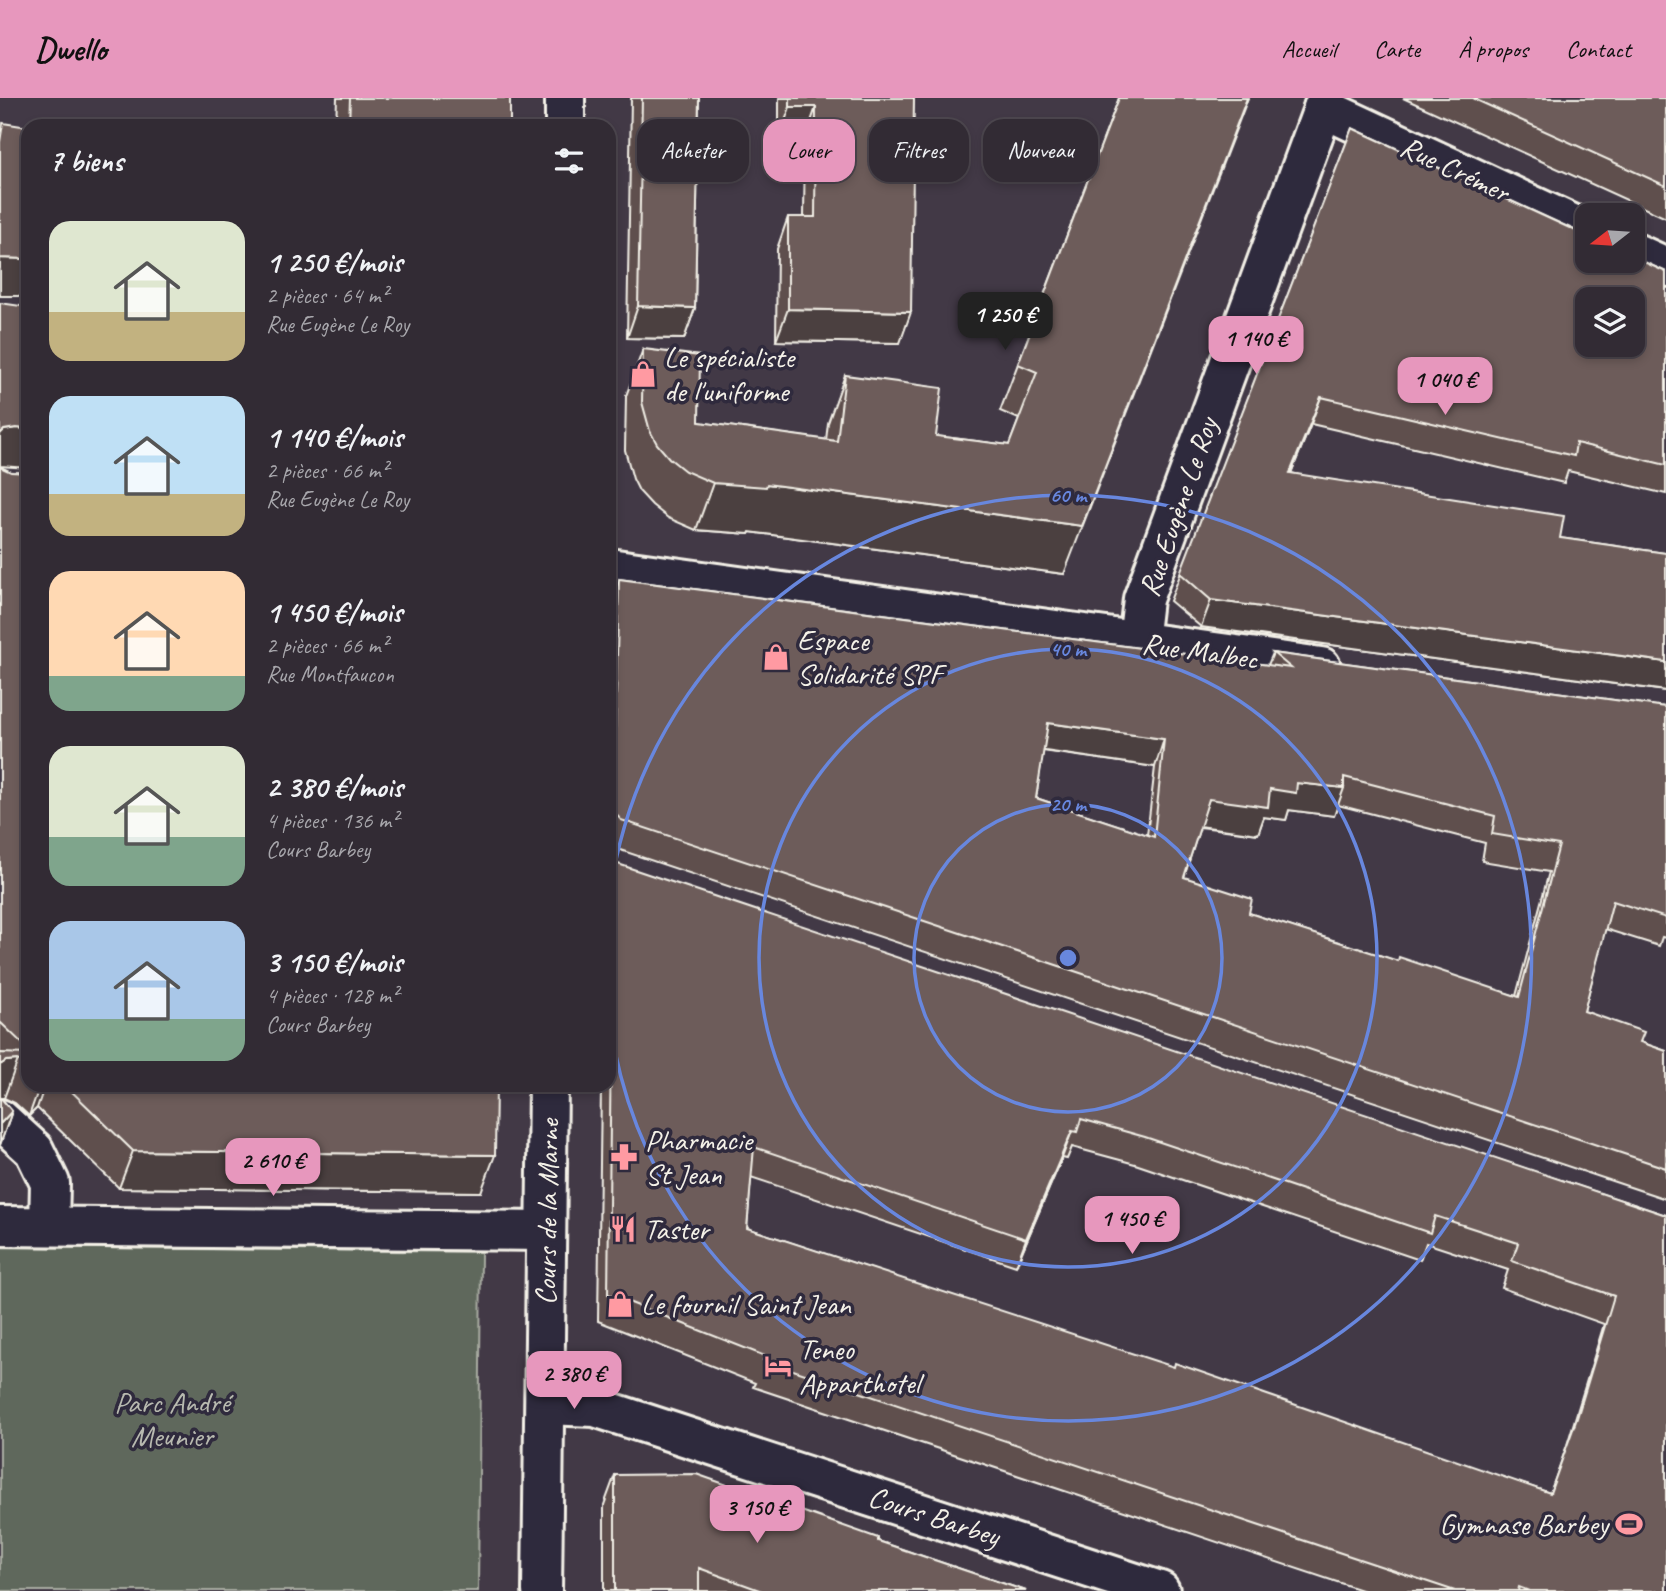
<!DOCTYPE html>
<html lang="fr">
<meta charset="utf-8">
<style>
:root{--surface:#322b34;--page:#3d3740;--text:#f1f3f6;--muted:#a8a7ac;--line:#4d474f;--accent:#e797bd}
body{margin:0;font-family:Caveat,sans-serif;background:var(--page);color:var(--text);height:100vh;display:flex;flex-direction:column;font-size:26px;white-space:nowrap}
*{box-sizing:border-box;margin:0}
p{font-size:23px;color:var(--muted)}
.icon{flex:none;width:38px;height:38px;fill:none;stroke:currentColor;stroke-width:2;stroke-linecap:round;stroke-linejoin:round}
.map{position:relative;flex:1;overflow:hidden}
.details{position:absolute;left:21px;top:21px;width:595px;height:973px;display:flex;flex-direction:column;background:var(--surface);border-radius:21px;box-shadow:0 4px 10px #0003,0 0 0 2px var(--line)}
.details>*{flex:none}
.hud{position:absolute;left:637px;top:21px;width:665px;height:63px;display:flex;gap:14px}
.needle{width:46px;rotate:253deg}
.buttons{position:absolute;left:1575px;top:105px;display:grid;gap:14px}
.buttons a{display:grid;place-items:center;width:70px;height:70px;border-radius:14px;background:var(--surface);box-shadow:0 4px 10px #0003,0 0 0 2px var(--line);font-size:35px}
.price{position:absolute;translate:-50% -60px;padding:0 16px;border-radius:14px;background:var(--accent);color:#111;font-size:23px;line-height:46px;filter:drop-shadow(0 2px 4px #0008)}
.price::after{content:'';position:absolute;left:50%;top:42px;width:21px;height:16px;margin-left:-10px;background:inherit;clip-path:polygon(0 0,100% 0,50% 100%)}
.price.selected{background:#222;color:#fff}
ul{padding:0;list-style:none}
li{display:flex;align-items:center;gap:21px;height:175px;padding:0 28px}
li span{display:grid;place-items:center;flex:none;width:196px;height:140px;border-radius:21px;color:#555}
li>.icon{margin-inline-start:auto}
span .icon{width:84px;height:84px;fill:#fffc;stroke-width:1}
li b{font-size:30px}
h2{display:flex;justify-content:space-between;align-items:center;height:84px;padding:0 28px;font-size:30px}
.pill{padding:0 24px;border-radius:21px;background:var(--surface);box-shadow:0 4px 10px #0003,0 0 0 2px var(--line);font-size:24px;line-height:63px}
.pill.selected{background:var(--accent);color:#111}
header{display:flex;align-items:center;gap:42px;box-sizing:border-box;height:98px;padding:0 35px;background:var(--accent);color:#111}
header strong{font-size:33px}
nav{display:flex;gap:38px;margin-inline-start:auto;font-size:24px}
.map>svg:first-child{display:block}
.green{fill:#5e685c;stroke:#a9aca2;stroke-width:2}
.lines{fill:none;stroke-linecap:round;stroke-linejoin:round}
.minor-casing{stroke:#f4f1e8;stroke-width:44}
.tertiary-casing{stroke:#f4f1e8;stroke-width:44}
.secondary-casing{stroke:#f4f1e8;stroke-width:44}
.minor{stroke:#2f2a3d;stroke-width:38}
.tertiary{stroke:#2f2a3d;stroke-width:38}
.secondary{stroke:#2f2a3d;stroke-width:38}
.wall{fill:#5e4f4d;stroke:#f4f1e8;stroke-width:2;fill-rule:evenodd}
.shaded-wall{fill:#4c403f;stroke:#f4f1e8;stroke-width:2}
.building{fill:#6d5c5a;stroke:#f4f1e8;stroke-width:2;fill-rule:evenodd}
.ring{fill:none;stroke:#6887de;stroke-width:3.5}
.labels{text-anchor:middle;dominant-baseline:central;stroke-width:7;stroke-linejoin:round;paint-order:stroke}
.street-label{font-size:30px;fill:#f4f1e8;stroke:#2f2a3d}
.poi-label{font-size:30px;fill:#f4f1e8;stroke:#2f2a3d;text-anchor:start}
.park-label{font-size:30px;fill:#b8bab0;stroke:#2f2a3d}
.centre{fill:#6887de;stroke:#2f2a3d;stroke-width:3.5}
.ring-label{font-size:21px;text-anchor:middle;font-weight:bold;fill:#6887de;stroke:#2f2a3d;stroke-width:7;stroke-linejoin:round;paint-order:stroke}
</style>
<header>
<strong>Dwello</strong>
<nav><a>Accueil</a><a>Carte</a><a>À propos</a><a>Contact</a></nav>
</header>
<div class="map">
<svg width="1666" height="1493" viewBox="0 0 1666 1493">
<rect width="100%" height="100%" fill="#423946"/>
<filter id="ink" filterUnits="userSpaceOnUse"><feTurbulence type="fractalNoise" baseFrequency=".0143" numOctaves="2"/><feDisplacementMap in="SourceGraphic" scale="14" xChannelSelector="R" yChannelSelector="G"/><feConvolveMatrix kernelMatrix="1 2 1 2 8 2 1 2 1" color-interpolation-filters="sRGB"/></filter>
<g filter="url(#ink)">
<polygon class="green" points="0,1149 481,1154 478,1493 0,1493"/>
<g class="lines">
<defs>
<g id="minor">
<polyline points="1323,10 1587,133"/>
<polyline points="1633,154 1666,169"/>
<polyline points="1138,544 1143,501 1327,0"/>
<polyline points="0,1021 34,1052 50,1085 49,1128"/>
<polyline points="0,1128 546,1133"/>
</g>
<g id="tertiary">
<polyline points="609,470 1321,569"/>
<polyline points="545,1307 595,1309 1160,1493"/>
</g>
<g id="secondary">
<polyline points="565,28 565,0"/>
<polyline points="542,1493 548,987"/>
</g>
</defs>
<use href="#minor" class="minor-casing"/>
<use href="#tertiary" class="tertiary-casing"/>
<use href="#secondary" class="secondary-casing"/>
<use href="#minor" class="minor"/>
<use href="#tertiary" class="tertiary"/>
<use href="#secondary" class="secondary"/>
</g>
<g class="wall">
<polygon points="337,0 510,0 510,28 336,28"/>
<polygon points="631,0 699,0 695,210 684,241 627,240"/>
<polygon points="779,0 914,0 900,245 776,243 777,151 788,119 804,119 805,41 779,40"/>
<polygon points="1119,0 1064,476 750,434 749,436 696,432 668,420 652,407 639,393 633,381 625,352 626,298 643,251 699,324 826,342 828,325 845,277 936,338 1009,347 1019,321 1000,313"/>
<polygon points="1403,0 1666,0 1666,120"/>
<polygon points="1352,30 1666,174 1666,396 1568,373 1564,385 1311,326 1291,375 1560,440 1666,455 1666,593 1201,529 1170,503"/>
<polygon points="0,369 11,374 28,375 28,987 496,987 481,1094 119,1090 37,1010 29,1018 15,1005 4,1000 1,1000 12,1013 0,1047"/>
<path d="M619,481L1268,567L1273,555L1666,609V840L1662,839L1659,848L1605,831L1584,913L1640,944L1666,953V1101L611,749L609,746V508ZM1043,653L1155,669L1147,737L1036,700ZM1338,707L1485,745L1482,763L1549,774L1516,898L1397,863L1249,815L1184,779L1200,729L1258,736L1264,719L1286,722L1289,712L1334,718Z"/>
<path d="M613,768L1666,1117V1493H1364L753,1289L755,1285L598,1223L601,987H609V780ZM1072,1049L1135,1066L1420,1162L1426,1145L1508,1172L1502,1190L1604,1226L1567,1347L1550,1395L747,1130L751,1079L1016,1168L1062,1060L1067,1061Z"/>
<polygon points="615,1377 878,1443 1026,1493 604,1493 604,1407"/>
</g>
<g class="shaded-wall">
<polygon points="1247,0 1248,0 1064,476 750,434 749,436 696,432 713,385 767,386 1082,428"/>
<polygon points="790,9 816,9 805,41 779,40"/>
<polygon points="0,160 28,161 28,198 0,198"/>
<polygon points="638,208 695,210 684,241 627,240"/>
<polygon points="788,211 911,214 900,245 776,243"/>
<polygon points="1321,299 1311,326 1280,402 1290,375"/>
<polygon points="16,330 28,331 28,370 0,368 0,336 4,332"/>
<polygon points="1211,502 1666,564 1666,593 1201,529"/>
<polygon points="1048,625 1164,641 1155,669 1038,652"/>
<polygon points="1297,685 1344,690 1334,718 1289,712 1286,722 1264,719 1258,736 1199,728 1209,701 1270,691"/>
<polygon points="18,962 4,1000 0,1000 0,967 6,963"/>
<polygon points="40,987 45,987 37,1010 29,1018"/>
<polygon points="12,1013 0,1047 0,1026"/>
<polygon points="1072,1033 1062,1060 1016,1168 1026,1141"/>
<polygon points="133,1053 495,1057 481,1094 119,1090"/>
</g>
<g class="building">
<polygon points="350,0 510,0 510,28 349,28"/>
<polygon points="642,0 699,0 695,210 638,208"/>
<polygon points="790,0 914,0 911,214 788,211 788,119 815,119 816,9 790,9"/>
<polygon points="1119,0 1247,0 1082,428 767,386 766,389 713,385 685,373 669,360 657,346 650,333 642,304 643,251 700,258 699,324 837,343 845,277 942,290 936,338 1009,347 1037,274 1018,266"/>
<polygon points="1472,0 1666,0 1666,88"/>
<polygon points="3,25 28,29 28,161 0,160 0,44"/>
<path d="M1352,30L1587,138V163H1633V159L1666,174V367L1576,345L1574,358L1321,299L1290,375L1564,418L1560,440L1666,455V564L1211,502L1180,475ZM1587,201H1633V247H1587Z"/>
<polygon points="0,205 28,209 28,331 16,330 4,332 0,336"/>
<polygon points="0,369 11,374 28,375 28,951 0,924"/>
<path d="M619,481L1291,570L1273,555L1666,609V820L1613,803L1584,913L1644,934L1640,944L1666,953V1070L621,722L613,713ZM1048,625L1164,641L1154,739L1036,700ZM1344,679L1495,718L1492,736L1559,747L1519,899L1399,859L1398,863L1249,815L1252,801L1184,779L1209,701L1268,709L1270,691L1296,695L1297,685L1344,690Z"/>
<path d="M618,766L1666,1117V1493H1529L1519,1489L1518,1493H1455L763,1262L765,1258L608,1196L613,768ZM1081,1021L1145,1039L1430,1135L1435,1118L1518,1145L1512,1163L1614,1198L1577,1320L1550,1395L1175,1265L1174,1269L747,1130L754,1049L1026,1141L1072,1033L1077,1034Z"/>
<polygon points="0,955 28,956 28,968 18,962 6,963 0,967"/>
<polygon points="65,987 496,987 495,1057 133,1053"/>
<polygon points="0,999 12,1013 0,1026"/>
<polygon points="696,1376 878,1440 878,1443 1026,1493 762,1493 699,1470 699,1493 615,1493 615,1377"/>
</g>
</g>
<g class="ring">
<circle cx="1068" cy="860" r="154"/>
<circle cx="1068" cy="860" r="309"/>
<path d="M610 796A463 463 0 1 1 610 924"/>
</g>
<defs>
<symbol id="shop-bare" viewBox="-9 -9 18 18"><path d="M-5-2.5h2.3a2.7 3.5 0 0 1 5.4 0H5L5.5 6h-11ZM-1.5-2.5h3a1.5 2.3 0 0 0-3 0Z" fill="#ff9aa2" stroke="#2f2a3d" stroke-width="2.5" paint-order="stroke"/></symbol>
<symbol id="pharmacy-bare" viewBox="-9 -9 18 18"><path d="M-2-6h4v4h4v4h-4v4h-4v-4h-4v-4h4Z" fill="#ff9aa2" stroke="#2f2a3d" stroke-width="2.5" paint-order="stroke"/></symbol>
<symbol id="restaurant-bare" viewBox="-9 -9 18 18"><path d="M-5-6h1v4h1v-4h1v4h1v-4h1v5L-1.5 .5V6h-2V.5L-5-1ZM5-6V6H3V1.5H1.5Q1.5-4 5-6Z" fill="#ff9aa2" stroke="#2f2a3d" stroke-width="2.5" paint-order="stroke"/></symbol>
<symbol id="hotel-bare" viewBox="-9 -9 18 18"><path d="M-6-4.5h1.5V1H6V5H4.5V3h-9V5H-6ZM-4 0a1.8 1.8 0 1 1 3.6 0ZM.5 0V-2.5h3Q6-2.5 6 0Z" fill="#ff9aa2" stroke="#2f2a3d" stroke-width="2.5" paint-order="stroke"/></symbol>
<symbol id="stadium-bare" viewBox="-9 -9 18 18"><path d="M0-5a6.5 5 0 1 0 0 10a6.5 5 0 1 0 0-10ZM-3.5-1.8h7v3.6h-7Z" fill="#ff9aa2" stroke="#2f2a3d" stroke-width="2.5" paint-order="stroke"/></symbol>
</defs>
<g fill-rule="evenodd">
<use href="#shop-bare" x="624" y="257" width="38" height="38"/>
<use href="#shop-bare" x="757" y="540" width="38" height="38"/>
<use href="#pharmacy-bare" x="605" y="1040" width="38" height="38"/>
<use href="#restaurant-bare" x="604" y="1112" width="38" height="38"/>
<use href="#shop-bare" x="601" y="1187" width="38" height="38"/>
<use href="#hotel-bare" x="759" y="1249" width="38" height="38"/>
<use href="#stadium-bare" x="1610" y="1407" width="38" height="38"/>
</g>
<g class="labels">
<g class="street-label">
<text transform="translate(1455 71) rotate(25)">Rue Crémer</text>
<text transform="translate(1178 409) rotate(-71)">Rue Eugène Le Roy</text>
<text transform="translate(1200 553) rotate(8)">Rue Malbec</text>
<text transform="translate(547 1114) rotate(-89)">Cours de la Marne</text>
<text transform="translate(934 1418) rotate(18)">Cours Barbey</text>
</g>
<g class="poi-label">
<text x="664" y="259">Le spécialiste<tspan x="664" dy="34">de l'uniforme</tspan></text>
<text x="797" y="542">Espace<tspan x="797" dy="34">Solidarité SPF</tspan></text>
<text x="645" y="1042">Pharmacie<tspan x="645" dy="34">St Jean</tspan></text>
<text x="644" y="1131">Taster</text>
<text x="641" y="1206">Le fournil Saint Jean</text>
<text x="799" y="1251">Teneo<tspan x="799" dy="34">Apparthotel</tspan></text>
<text x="1608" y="1426" text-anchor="end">Gymnase Barbey</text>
</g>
<g class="park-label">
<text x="172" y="1304">Parc André<tspan x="172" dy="34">Meunier</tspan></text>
</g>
</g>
<circle cx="1068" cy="860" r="10" class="centre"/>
<g class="ring-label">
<text x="1068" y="404">60 m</text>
<text x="1068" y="558">40 m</text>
<text x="1068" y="713">20 m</text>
</g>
</svg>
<div class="buttons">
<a><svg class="needle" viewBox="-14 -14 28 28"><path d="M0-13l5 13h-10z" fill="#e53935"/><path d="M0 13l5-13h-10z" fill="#a8a7ac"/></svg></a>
<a><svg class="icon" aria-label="layers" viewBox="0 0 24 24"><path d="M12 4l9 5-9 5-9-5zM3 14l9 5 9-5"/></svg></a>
</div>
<b class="price selected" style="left:1005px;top:254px">1 250 €</b>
<b class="price" style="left:1256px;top:278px">1 140 €</b>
<b class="price" style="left:1445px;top:319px">1 040 €</b>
<b class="price" style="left:273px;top:1100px">2 610 €</b>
<b class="price" style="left:1132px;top:1158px">1 450 €</b>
<b class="price" style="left:574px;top:1313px">2 380 €</b>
<b class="price" style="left:757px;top:1447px">3 150 €</b>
<div class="hud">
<a class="pill">Acheter</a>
<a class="pill selected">Louer</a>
<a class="pill">Filtres</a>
<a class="pill">Nouveau</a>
</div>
<section class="details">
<h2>7 biens<svg class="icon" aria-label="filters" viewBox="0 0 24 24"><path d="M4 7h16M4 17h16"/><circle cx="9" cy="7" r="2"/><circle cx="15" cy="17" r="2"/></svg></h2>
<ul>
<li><span style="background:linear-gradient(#dfe7d0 65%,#c2b280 0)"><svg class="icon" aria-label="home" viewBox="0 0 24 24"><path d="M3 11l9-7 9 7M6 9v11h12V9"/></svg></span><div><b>1 250 €/mois</b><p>2 pièces · 64 m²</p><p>Rue Eugène Le Roy</p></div></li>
<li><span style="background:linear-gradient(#bfe0f5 70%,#c2b280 0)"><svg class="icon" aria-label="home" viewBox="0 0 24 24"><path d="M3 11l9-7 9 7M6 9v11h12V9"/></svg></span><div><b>1 140 €/mois</b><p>2 pièces · 66 m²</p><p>Rue Eugène Le Roy</p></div></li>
<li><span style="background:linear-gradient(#ffd9b3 75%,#7fa58c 0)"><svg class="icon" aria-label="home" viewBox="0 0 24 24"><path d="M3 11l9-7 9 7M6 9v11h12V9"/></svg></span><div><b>1 450 €/mois</b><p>2 pièces · 66 m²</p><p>Rue Montfaucon</p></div></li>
<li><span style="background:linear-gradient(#dfe7d0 65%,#7fa58c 0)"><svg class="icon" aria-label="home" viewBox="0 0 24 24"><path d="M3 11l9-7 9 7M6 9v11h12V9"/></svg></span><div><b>2 380 €/mois</b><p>4 pièces · 136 m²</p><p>Cours Barbey</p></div></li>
<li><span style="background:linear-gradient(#a9c7e8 70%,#7fa58c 0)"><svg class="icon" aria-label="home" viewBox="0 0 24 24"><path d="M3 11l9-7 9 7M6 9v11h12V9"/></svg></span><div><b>3 150 €/mois</b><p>4 pièces · 128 m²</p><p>Cours Barbey</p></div></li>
</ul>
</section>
</div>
